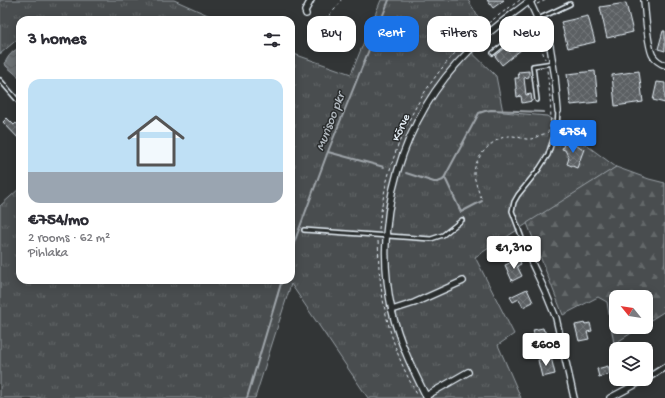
<!DOCTYPE html>
<meta charset="utf-8">
<style>
:root{--surface:#fff;--page:#f2f2f3;--text:#2b2b33;--muted:#7c7c81;--accent:#1a73e8}
body{margin:0;font-family:"Gochi Hand",sans-serif;background:var(--page);color:var(--text);height:100vh;display:flex;flex-direction:column;font-size:15px;white-space:nowrap}
*{box-sizing:border-box;margin:0}
p{font-size:13px;color:var(--muted)}
.icon{flex:none;width:22px;height:22px;fill:none;stroke:currentColor;stroke-width:2;stroke-linecap:round;stroke-linejoin:round}
.map{position:relative;flex:1;overflow:hidden}
.details{position:absolute;left:16px;top:16px;width:279px;height:268px;display:flex;flex-direction:column;background:var(--surface);border-radius:12px;box-shadow:0 2px 10px #0003}
.details>*{flex:none}
.banner{position:absolute;left:307px;top:16px;width:298px;height:36px;display:flex;gap:8px}
.needle{width:26px;rotate:300deg}
.buttons{position:absolute;left:609px;top:290px;display:grid;gap:8px}
.buttons a{display:grid;place-items:center;width:44px;height:44px;border-radius:8px;background:var(--surface);box-shadow:0 2px 10px #0003;font-size:20px}
.price{position:absolute;translate:-50% -34px;padding:0 9px;border-radius:4px;background:#fff;color:#222;font-size:13px;line-height:26px;filter:drop-shadow(0 1px 2px #0008)}
.price::after{content:'';position:absolute;left:50%;top:24px;width:12px;height:9px;margin-left:-6px;background:inherit;clip-path:polygon(0 0,100% 0,50% 100%)}
.price.selected{background:var(--accent);color:#fff}
ul{padding:0;list-style:none}
li{display:grid;align-content:center;gap:8px;height:212px;padding:0 12px}
li span{display:grid;place-items:center;height:124px;border-radius:12px;color:#555}
li>.icon{margin-inline-start:auto}
span .icon{width:72px;height:72px;fill:#fffc;stroke-width:1}
li b{font-size:17px}
h2{display:flex;justify-content:space-between;align-items:center;height:48px;padding:0 12px;font-size:17px}
.tag{padding:0 14px;border-radius:12px;background:var(--surface);box-shadow:0 2px 10px #0003;font-size:14px;line-height:36px}
.tag.selected{background:var(--accent);color:#fff}
.map>svg:first-child{display:block}
.grass{fill:url(#grass-tufts);stroke:#989fa4}
.forest{fill:url(#forest-firs);stroke:#989fa4}
.water{fill:url(#water-waves);stroke:#9fa5aa}
.lines{fill:none;stroke-linecap:round;stroke-linejoin:round}
.stream{stroke:#9fa5aa;stroke-width:2}
.building{fill:url(#building-cross-hatch);stroke:#e8f1f8}
.service-casing{stroke:#e8f1f8;stroke-width:6}
.minor-casing{stroke:#e8f1f8;stroke-width:8}
.path{stroke:#e8f1f8;stroke-width:1;stroke-dasharray:3 3;stroke-linecap:butt}
.service{stroke:#2a2d2e;stroke-width:3}
.minor{stroke:#2a2d2e;stroke-width:5.5}
.labels{text-anchor:middle;dominant-baseline:central;stroke-width:3;stroke-linejoin:round;paint-order:stroke}
.street-label{font-size:12px;fill:#e8f1f8;stroke:#2a2d2e}
.water-label{font-size:13px;font-style:italic;fill:#b1b8be;stroke:#2a2d2e}
</style>
<div class="map">
<svg width="665" height="398" viewBox="0 0 665 398">
<defs>
<pattern id="grass-tufts" width="24" height="20" patternUnits="userSpaceOnUse"><rect width="24" height="20" fill="#494d4f"/><path d="M3 7l-1-3M5 7V3M7 7l1-3M15 17l-1-3M17 17v-4M19 17l1-3" fill="none" stroke="#636769"/></pattern>
<pattern id="forest-firs" width="22" height="20" patternUnits="userSpaceOnUse"><rect width="22" height="20" fill="#494d4f"/><path d="M5 1l3.5 6h-7zM16 11l3.5 6h-7z" fill="#636769"/></pattern>
<pattern id="water-waves" width="16" height="10" patternUnits="userSpaceOnUse"><rect width="16" height="10" fill="#6e7376"/><path d="M0 5q4-4 8 0t8 0" fill="none" stroke="#5a5e60"/></pattern>
<pattern id="building-cross-hatch" width="8" height="8" patternUnits="userSpaceOnUse"><rect width="8" height="8" fill="#5c6063"/><path d="M0 0l8 8M0 8l8-8" fill="none" stroke="#73777a"/></pattern>
</defs>
<rect width="100%" height="100%" fill="#323536"/>
<filter id="ink" filterUnits="userSpaceOnUse"><feTurbulence type="fractalNoise" baseFrequency=".025" numOctaves="2"/><feDisplacementMap in="SourceGraphic" scale="8" xChannelSelector="R" yChannelSelector="G"/><feConvolveMatrix kernelMatrix="1 2 1 2 8 2 1 2 1" color-interpolation-filters="sRGB"/></filter>
<g filter="url(#ink)">
<g class="grass">
<polygon points="0,0 174,0 219,20 20,20 20,37 0,54"/>
<polygon points="381,0 468,0 480,20 458,39 496,76 503,112 547,116 616,167 475,257 514,334 498,345 521,398 368,398 291,284 255,398 0,398 0,206 20,188 20,280 291,280 291,53 351,74"/>
</g>
<polygon class="forest" points="616,167 649,179 665,183 665,311 646,323 646,297 616,297 616,327 641,327 614,344 607,302 598,297 563,315 527,223"/>
<path class="water" d="M20,48V78L6,66L5,63C8,56 13,50 20,48Z"/>
<g class="lines">
<g class="stream">
<polyline points="328,152 384,167"/>
<polyline points="406,173 434,182 438,182 443,180 479,113 485,111 491,110 544,112"/>
<polyline points="444,178 446,180 461,212 482,201"/>
<polyline points="291,251 327,154 389,0"/>
<polyline points="247,398 282,280"/>
</g>
</g>
<g class="building">
<polygon points="487,0 504,0 493,8"/>
<polygon points="626,3 633,32 607,38 600,7"/>
<polygon points="588,16 595,42 568,48 561,22"/>
<polygon points="663,31 665,31 665,51 658,49"/>
<polygon points="515,40 522,49 502,65 495,56"/>
<polygon points="529,71 529,77 524,78 526,95 531,94 532,101 522,103 521,96 517,97 515,78 519,78 518,72"/>
<polygon points="595,71 598,102 571,105 567,74"/>
<polygon points="639,71 643,102 615,106 612,75"/>
<polygon points="657,82 665,83 665,103 653,100"/>
<polygon points="7,118 14,125 16,123 20,127 20,140 3,122"/>
<polygon points="565,142 584,149 577,168 567,164 569,158 565,150 562,149"/>
<polygon points="519,259 521,264 517,266 522,276 512,281 505,265"/>
<polygon points="527,289 533,302 523,307 519,299 513,302 510,297"/>
<polygon points="585,323 585,324 590,323 592,331 587,332 589,339 579,341 575,325"/>
<polygon points="543,328 544,331 545,331 548,344 537,347 533,330"/>
<polygon points="551,357 555,374 542,377 538,360"/>
<polygon points="608,366 610,374 599,377 597,369"/>
</g>
<g class="lines">
<defs>
<g id="service">
<polyline points="538,19 570,4"/>
<polyline points="493,53 517,34 504,20"/>
<polyline points="0,80 20,103"/>
<polyline points="537,100 533,66 553,63"/>
<polyline points="304,230 431,239 443,235 462,220"/>
<polyline points="529,257 512,211 514,202 518,195 539,169 548,155 557,126 558,111"/>
</g>
<g id="minor">
<polyline points="529,0 550,46 555,77 558,111"/>
<path d="M644,0C645,11 648,49 653,56C656,61 660,63 665,65"/>
<polyline points="306,14 305,11 311,0"/>
<polyline points="529,257 545,291 556,318 574,398"/>
<polyline points="392,310 414,303 463,281"/>
<polyline points="646,379 665,367"/>
<polyline points="426,396 468,372"/>
<path d="M427,398C413,370 399,342 392,311C372,218 401,118 469,51C483,37 499,24 515,12C521,8 526,3 532,0"/>
<polyline points="610,398 646,379"/>
</g>
</defs>
<use href="#service" class="service-casing"/>
<use href="#minor" class="minor-casing"/>
<g class="path">
<polyline points="537,4 546,0"/>
<polyline points="329,16 333,25 334,49"/>
<path d="M309,28C321,21 335,13 341,0"/>
<polyline points="537,35 545,59"/>
<path d="M481,198C478,190 475,182 474,174C474,158 492,138 509,136C516,135 523,140 530,139C534,139 537,136 541,135C542,134 546,134 547,133C555,127 548,80 547,70"/>
<path d="M379,229C385,159 415,90 467,41C483,26 502,13 520,0"/>
<path d="M378,241C379,253 378,265 380,277C384,319 397,360 418,396"/>
</g>
<use href="#service" class="service"/>
<use href="#minor" class="minor"/>
</g>
</g>
<g class="labels">
<g class="street-label">
<text transform="translate(402 128) rotate(-66)">Kõrve</text>
</g>
<g class="water-label">
<text transform="translate(331 122) rotate(-69)">Murisoo pkr</text>
</g>
</g>
</svg>
<div class="buttons">
<a><svg class="needle" viewBox="-14 -14 28 28"><path d="M0-13l5 13h-10z" fill="#e53935"/><path d="M0 13l5-13h-10z" fill="#7c7c81"/></svg></a>
<a><svg class="icon" aria-label="layers" viewBox="0 0 24 24"><path d="M12 4l9 5-9 5-9-5zM3 14l9 5 9-5"/></svg></a>
</div>
<b class="price selected" style="left:573px;top:154px">€754</b>
<b class="price" style="left:514px;top:270px">€1,310</b>
<b class="price" style="left:546px;top:367px">€608</b>
<div class="banner">
<a class="tag">Buy</a>
<a class="tag selected">Rent</a>
<a class="tag">Filters</a>
<a class="tag">New</a>
</div>
<section class="details">
<h2>3 homes<svg class="icon" aria-label="filters" viewBox="0 0 24 24"><path d="M4 7h16M4 17h16"/><circle cx="9" cy="7" r="2"/><circle cx="15" cy="17" r="2"/></svg></h2>
<ul>
<li><span style="background:linear-gradient(#bfe0f5 75%,#9aa5b1 0)"><svg class="icon" aria-label="home" viewBox="0 0 24 24"><path d="M3 11l9-7 9 7M6 9v11h12V9"/></svg></span><div><b>€754/mo</b><p>2 rooms · 62 m²</p><p>Pihlaka</p></div></li>
</ul>
</section>
</div>
